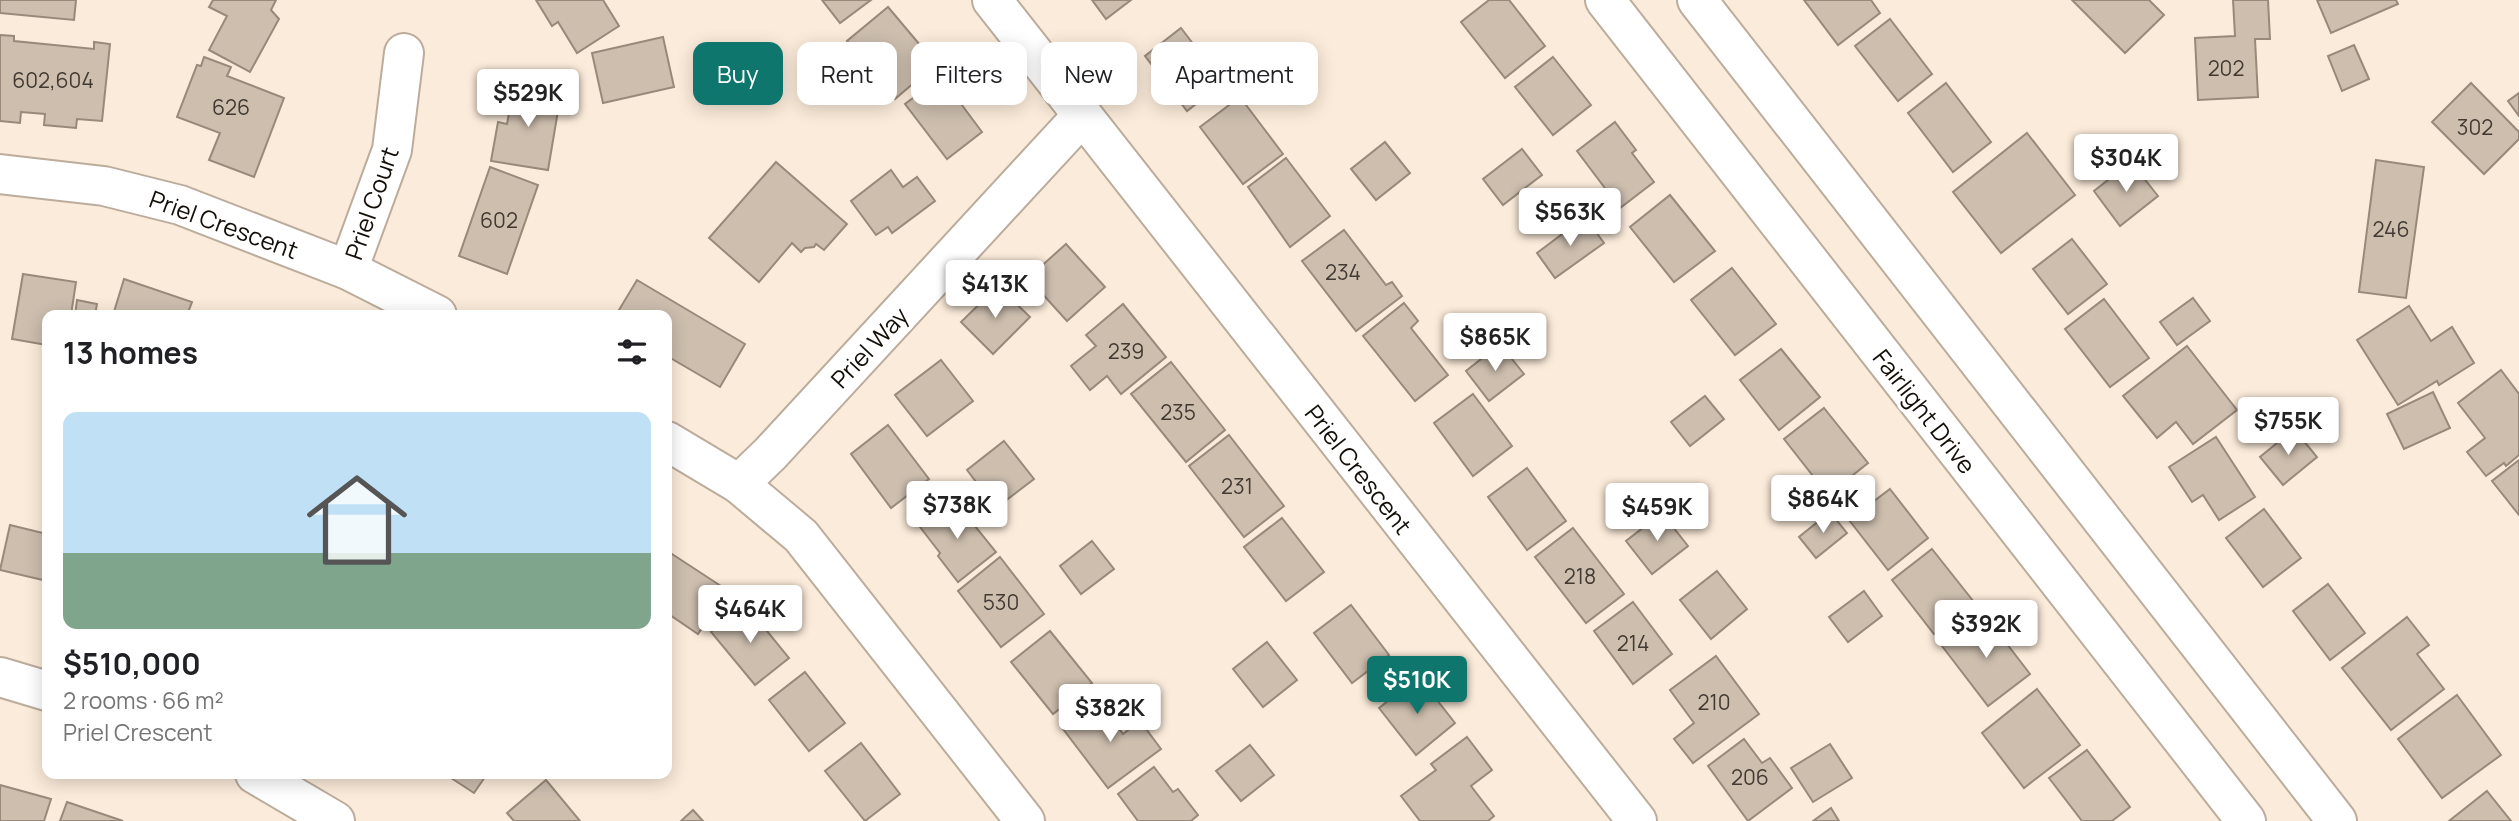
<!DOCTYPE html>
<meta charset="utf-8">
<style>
:root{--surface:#fff;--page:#f6f6f6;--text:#202124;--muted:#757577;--accent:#0f766e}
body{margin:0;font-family:Manrope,sans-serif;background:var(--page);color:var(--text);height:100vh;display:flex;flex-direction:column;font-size:26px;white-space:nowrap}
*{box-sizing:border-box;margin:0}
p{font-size:23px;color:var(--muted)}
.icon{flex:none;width:38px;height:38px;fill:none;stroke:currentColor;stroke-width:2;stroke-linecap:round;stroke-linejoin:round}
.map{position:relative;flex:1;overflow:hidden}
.sheet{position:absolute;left:42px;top:310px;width:630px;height:469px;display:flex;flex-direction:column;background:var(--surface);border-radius:14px;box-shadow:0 4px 18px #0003}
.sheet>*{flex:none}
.top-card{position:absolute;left:693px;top:42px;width:665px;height:63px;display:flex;gap:14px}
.price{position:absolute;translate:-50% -60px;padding:0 16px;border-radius:7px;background:#fff;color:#222;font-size:23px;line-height:46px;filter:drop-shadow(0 2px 4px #0008)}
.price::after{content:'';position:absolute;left:50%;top:42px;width:21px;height:16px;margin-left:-10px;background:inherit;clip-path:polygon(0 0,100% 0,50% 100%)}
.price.current{background:var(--accent);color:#fff}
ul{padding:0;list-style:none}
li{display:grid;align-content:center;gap:14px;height:371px;padding:0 21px}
li span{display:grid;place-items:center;height:217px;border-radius:14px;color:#555}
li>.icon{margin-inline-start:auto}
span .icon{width:126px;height:126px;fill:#fffc;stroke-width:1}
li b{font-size:30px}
h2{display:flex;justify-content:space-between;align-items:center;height:84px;padding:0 21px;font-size:30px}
.tag{padding:0 24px;border-radius:14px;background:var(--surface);box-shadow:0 4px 18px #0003;font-size:24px;line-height:63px}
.tag.current{background:var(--accent);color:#fff}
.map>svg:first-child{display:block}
.building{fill:#cdbeae;stroke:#98897a;stroke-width:2}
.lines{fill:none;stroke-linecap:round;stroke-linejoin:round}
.street-casing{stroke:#bbac9c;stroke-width:42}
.secondary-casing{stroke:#bbac9c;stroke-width:42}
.street{stroke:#fff;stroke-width:38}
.secondary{stroke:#fff;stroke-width:38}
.labels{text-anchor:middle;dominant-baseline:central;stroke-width:7;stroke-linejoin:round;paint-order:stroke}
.number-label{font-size:21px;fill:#423a32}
.street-label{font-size:24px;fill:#130e08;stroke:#fff}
</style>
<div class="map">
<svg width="2519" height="821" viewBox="0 0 2519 821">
<rect width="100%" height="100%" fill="#fbebda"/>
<g class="building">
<polygon points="0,0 76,0 74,20 0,13"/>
<polygon points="213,0 276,0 271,10 279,19 250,72 209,50 227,16 209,7"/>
<polygon points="536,0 603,0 619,26 577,53 558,22 552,26"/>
<polygon points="822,0 871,0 840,23"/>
<polygon points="1092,0 1131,0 1106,19"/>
<polygon points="1489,0 1509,0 1545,46 1505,78 1461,22"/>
<polygon points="1804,0 1871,0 1880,13 1838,45"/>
<polygon points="2072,0 2149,0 2164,15 2125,53"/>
<polygon points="2233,0 2268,0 2270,39 2255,39 2258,97 2198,100 2195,38 2235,36"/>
<polygon points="2317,0 2396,0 2398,4 2331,33"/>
<polygon points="888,7 936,64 895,99 847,41"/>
<polygon points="1890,19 1932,74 1898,101 1855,46"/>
<polygon points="1181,28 1223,83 1187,111 1145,56"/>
<polygon points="0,35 14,36 14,41 94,49 94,42 110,44 102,121 77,119 76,128 44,125 45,114 21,112 20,123 0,121"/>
<polygon points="663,37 674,87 603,103 592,53"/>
<polygon points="2354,45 2369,79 2342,91 2328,56"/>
<polygon points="204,57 231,67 227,76 284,98 254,177 209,160 220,133 177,117 197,65 201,66"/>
<polygon points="1553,57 1591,105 1553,135 1515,87"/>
<polygon points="941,77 982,132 947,159 905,104"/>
<polygon points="1946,83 1991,142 1953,172 1908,113"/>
<polygon points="2471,83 2519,132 2519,139 2484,174 2432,122"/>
<polygon points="514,85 561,93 548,170 491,161 498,122 507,124"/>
<polygon points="2519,93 2519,116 2508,101"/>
<polygon points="1240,97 1283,154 1243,184 1200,127"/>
<polygon points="1615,122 1636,150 1632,153 1654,182 1620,208 1577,151"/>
<polygon points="2027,133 2075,195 2001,253 1953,192"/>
<polygon points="1385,142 1410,173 1376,200 1351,169"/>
<polygon points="1522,149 1542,175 1503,205 1483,179"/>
<polygon points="1286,158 1330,216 1290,247 1248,187"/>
<polygon points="2376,160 2424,167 2406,298 2359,292"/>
<polygon points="776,162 847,224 824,250 816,244 814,247 805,248 801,252 792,243 759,282 709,238"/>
<polygon points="2131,162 2158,196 2120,226 2094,191"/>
<polygon points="490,167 538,185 507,274 459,256"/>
<polygon points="891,170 903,187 917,177 935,201 892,233 888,227 876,235 851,201"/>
<polygon points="1670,195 1715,251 1674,282 1630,227"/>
<polygon points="1585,217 1604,243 1555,278 1537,253"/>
<polygon points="1344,230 1386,285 1392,282 1402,296 1356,331 1302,261"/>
<polygon points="2072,239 2107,284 2068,314 2033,269"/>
<polygon points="1066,244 1105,287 1067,321 1028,278"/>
<polygon points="1732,268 1776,324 1735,355 1691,300"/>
<polygon points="23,274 76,282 71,315 47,315 47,345 12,339"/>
<polygon points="124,279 192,302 187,315 113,315"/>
<polygon points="637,280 745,344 720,387 667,356 667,315 616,315"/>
<polygon points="998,286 1030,317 993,354 961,322"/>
<polygon points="2193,298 2210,321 2177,345 2160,322"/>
<polygon points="2104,299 2149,358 2110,387 2065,329"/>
<polygon points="77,300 97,304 95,315 75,315"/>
<polygon points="1404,303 1418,321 1411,328 1448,375 1415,401 1363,336"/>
<polygon points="1123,304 1166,357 1121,394 1107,376 1090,390 1071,366 1096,346 1086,335"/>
<polygon points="2409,306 2431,341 2452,327 2474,363 2439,385 2437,381 2398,405 2357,340"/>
<polygon points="1500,344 1524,374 1489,401 1466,371"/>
<polygon points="2187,346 2237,410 2193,444 2176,422 2157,438 2123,396"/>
<polygon points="1781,349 1820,397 1779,430 1740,380"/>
<polygon points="941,360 973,401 927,436 895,395"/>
<polygon points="1171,362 1225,430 1186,462 1131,394"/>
<polygon points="2501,370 2519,394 2519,455 2506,466 2504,463 2486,476 2467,452 2485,438 2458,403"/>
<polygon points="2433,392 2450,428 2404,449 2387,414"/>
<polygon points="1473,394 1512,446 1473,476 1434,423"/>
<polygon points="1705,396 1724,419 1690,446 1671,422"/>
<polygon points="1824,408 1868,463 1828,495 1784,439"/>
<polygon points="888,425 929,479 891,508 851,454"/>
<polygon points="2294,429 2317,457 2283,485 2260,457"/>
<polygon points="1229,435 1284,506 1244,537 1189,466"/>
<polygon points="2216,437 2255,497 2219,520 2203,495 2192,502 2169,467"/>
<polygon points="1004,441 1034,479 996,508 967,470"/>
<polygon points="2519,460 2519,515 2492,481"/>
<polygon points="1527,468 1566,521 1527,550 1488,497"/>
<polygon points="1890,489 1928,538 1888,570 1849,520"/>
<polygon points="954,500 996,552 958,582 938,556 940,553 920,527"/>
<polygon points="2264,509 2301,558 2263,587 2226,538"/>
<polygon points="1830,512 1847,533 1816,558 1799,537"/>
<polygon points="1662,513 1688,546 1652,574 1626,541"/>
<polygon points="1282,518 1324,572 1286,601 1244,547"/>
<polygon points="10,525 47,534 47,581 0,570"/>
<polygon points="1573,528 1624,594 1586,623 1535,557"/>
<polygon points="1092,541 1114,569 1081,594 1060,566"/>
<polygon points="1932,549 1974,602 1934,634 1892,580"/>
<polygon points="672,554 727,590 698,634 667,613 667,562"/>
<polygon points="1000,557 1044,614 1001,647 958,591"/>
<polygon points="1717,571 1747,609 1711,639 1680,600"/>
<polygon points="2328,584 2365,633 2330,660 2293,611"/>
<polygon points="1864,591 1882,616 1848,642 1829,617"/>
<polygon points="1633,602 1672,654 1633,684 1594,631"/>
<polygon points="745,604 789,658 755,685 711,632"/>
<polygon points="1351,605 1389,655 1352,683 1314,633"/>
<polygon points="1984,614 2030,674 1988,706 1942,646"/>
<polygon points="2407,617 2429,645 2417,654 2444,689 2391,730 2342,668"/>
<polygon points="1050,631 1092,683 1053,714 1011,662"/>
<polygon points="1267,642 1297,680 1263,707 1233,669"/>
<polygon points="1716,656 1759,714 1693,763 1674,739 1694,723 1670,690"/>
<polygon points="805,672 845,723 809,751 769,700"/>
<polygon points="1419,677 1455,723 1416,755 1379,708"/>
<polygon points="2037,689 2080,745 2024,788 1982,733"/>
<polygon points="2457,695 2501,755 2442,798 2398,739"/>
<polygon points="1099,701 1123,734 1140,721 1161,749 1108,788 1063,729"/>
<polygon points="1467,737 1492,770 1471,786 1494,816 1488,821 1420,821 1401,796 1436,770 1431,764"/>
<polygon points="1744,739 1762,763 1770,758 1792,788 1748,821 1708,766"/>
<polygon points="861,743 900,794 865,821 825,771"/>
<polygon points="1830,744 1852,778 1813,802 1791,768"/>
<polygon points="1250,745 1274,775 1241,801 1216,771"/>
<polygon points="2087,750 2130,807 2112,821 2082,821 2049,778"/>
<polygon points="1154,767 1173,792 1178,789 1198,815 1191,821 1138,821 1118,794"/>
<polygon points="445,774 487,774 474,793"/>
<polygon points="546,780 580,821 514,821 507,813"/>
<polygon points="0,785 51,799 44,821 0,821"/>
<polygon points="2487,791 2511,821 2449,821"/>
<polygon points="67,802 123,821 60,821"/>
<polygon points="1831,808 1839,821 1813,821"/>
<polygon points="693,810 703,821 681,821"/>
</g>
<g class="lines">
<defs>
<g id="street">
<polyline points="992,0 1637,821"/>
<polyline points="0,174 104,186 180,205 348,270 437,315"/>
<polyline points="348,270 392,150 404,53"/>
<polyline points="667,441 739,484 801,536 1025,821"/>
<polyline points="739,484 770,454 1082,116"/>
<polyline points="0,677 47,691"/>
<polyline points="255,774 335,821"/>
</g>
<g id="secondary">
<polyline points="1605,0 2246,821"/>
<polyline points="1697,0 2337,821"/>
</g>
</defs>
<use href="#street" class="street-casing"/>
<use href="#secondary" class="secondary-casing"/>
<use href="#street" class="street"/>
<use href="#secondary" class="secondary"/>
</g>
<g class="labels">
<g class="number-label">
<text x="2226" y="68">202</text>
<text x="53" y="80">602,604</text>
<text x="231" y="107">626</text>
<text x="2475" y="127">302</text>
<text x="499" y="220">602</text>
<text x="2391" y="229">246</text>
<text x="1343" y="272">234</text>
<text x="1126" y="351">239</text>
<text x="1178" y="412">235</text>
<text x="1237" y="486">231</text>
<text x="1580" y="576">218</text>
<text x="1001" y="602">530</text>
<text x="1633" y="643">214</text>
<text x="1714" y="702">210</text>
<text x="1750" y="777">206</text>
</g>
<g class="street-label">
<text transform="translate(371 203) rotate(-71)">Priel Court</text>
<text transform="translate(224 224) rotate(20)">Priel Crescent</text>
<text transform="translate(869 347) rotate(-47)">Priel Way</text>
<text transform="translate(1925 411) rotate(52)">Fairlight Drive</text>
<text transform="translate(1359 469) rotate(52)">Priel Crescent</text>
</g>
</g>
</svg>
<b class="price" style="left:528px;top:129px">$529K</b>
<b class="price" style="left:2126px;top:194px">$304K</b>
<b class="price" style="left:1570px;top:248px">$563K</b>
<b class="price" style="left:995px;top:320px">$413K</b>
<b class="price" style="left:1495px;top:373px">$865K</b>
<b class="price" style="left:2288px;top:457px">$755K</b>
<b class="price" style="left:1823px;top:535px">$864K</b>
<b class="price" style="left:957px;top:541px">$738K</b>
<b class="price" style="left:1657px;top:543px">$459K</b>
<b class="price" style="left:750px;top:645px">$464K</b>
<b class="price" style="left:1986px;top:660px">$392K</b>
<b class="price current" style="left:1417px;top:716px">$510K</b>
<b class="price" style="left:1110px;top:744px">$382K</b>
<div class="top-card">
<a class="tag current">Buy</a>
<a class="tag">Rent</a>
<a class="tag">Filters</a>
<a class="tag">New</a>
<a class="tag">Apartment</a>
</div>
<section class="sheet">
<h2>13 homes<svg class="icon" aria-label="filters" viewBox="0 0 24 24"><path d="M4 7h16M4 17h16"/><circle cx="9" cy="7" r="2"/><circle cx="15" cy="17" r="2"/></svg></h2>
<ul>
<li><span style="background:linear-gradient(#bfe0f5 65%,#7fa58c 0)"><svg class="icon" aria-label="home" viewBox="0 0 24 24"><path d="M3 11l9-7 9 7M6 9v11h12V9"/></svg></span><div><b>$510,000</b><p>2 rooms · 66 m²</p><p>Priel Crescent</p></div></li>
</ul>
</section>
</div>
